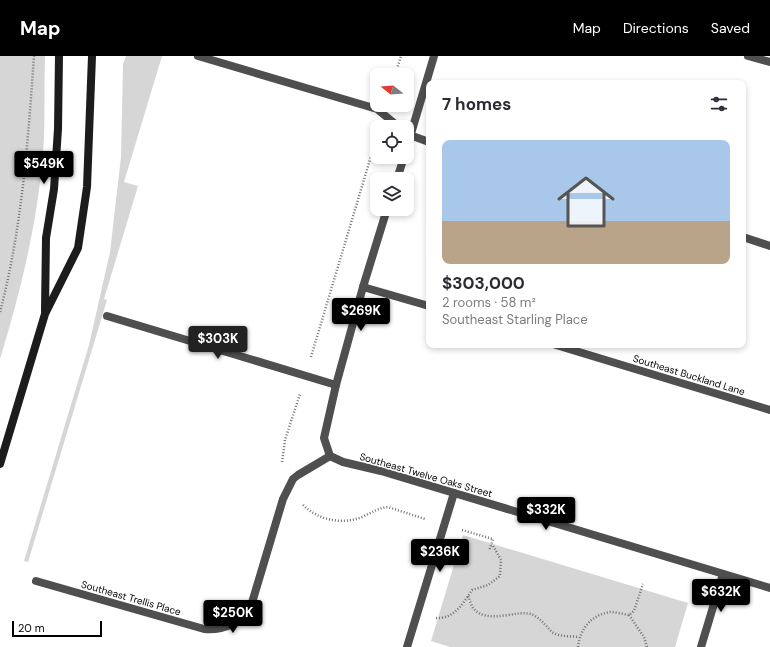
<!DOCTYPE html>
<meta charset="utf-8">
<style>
:root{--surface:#fff;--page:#f2f2f3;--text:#2b2b33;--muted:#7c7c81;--accent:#000}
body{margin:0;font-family:"DM Sans",sans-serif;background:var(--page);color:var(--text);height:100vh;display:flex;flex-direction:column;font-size:15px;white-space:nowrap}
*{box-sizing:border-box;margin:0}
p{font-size:13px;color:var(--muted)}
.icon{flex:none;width:22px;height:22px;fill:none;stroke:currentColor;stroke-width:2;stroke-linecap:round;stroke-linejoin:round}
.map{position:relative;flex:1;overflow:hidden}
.sheet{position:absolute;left:426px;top:24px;width:320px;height:268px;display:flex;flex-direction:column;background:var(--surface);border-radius:8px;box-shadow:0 2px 6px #0003}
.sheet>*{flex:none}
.needle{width:26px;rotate:287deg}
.tools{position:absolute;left:370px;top:12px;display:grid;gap:8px}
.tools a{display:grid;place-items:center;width:44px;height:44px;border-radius:8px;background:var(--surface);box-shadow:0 2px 6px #0003;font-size:20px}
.scale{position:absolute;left:12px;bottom:10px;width:90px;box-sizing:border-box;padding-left:4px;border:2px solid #000;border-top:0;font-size:11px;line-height:14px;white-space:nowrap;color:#000;-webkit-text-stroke:3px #fff;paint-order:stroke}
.price{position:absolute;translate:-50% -34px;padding:0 9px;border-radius:4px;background:var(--accent);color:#fff;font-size:13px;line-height:26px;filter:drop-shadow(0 1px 2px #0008)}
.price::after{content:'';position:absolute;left:50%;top:24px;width:12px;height:9px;margin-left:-6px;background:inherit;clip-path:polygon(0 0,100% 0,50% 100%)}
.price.selected{background:#222;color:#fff}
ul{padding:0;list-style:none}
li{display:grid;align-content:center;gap:8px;height:212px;padding:0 16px}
li span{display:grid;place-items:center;height:124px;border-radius:8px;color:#555}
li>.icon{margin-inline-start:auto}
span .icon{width:72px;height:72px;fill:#fffc;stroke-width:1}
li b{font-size:17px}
h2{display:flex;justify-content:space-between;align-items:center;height:48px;padding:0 16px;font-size:17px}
header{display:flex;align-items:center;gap:24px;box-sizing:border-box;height:56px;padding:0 20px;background:var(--accent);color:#fff}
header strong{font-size:19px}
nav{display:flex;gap:22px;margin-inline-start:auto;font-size:14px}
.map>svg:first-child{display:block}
.green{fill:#d6d6d6}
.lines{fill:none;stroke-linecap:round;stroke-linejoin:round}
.path{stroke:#717171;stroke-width:2.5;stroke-dasharray:1 2;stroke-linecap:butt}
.lane{stroke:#4f4f4f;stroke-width:8}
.street{stroke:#4f4f4f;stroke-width:8}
.secondary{stroke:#1c1c1c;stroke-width:8}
.labels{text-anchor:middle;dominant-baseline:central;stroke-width:3;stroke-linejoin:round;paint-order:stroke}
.street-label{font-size:10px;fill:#000;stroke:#fff}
</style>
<header>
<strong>Map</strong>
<nav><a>Map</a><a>Directions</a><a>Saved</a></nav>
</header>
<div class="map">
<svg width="770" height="591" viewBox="0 0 770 591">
<rect width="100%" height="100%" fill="#fff"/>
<g class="green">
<path d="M0,0H45C44,27 45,55 44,82C40,157 22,231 0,303Z"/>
<polygon points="126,0 162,0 124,126 138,130 104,243 107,244 28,506 24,505 89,289 110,196 121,101 123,8"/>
<polygon points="463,479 688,547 675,591 450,591 431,585"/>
</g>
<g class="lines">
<g class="path">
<polyline points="395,19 401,0"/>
<path d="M0,256C22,173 28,85 34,0"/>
<polyline points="311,301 377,80"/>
<polyline points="282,406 285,384 300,338"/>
<path d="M303,449C318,464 342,469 362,461C371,457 378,452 388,451L425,463"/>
<polyline points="462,474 493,483 489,495"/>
<path d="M468,540C470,544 471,549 473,552C488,570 519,552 533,559C541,563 546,570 552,576C559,581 571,580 579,581"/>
<polyline points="629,559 644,581 647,591"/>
<path d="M436,562C454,563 463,548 472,534L488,529L500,520L501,504L492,488"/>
<path d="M578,591C580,573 591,559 610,556C616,556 623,558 629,559L634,555L643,528"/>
</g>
<g class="lane">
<polyline points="748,0 770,6"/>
<polyline points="363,231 429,250"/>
<polyline points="556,289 770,354"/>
</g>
<g class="street">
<polyline points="198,0 377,53 399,71"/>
<polyline points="407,78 429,86"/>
<polyline points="407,91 434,0"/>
<polyline points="397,123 404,101"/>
<polyline points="743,181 770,190"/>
<polyline points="107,260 336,329"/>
<polyline points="330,400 343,406 381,415 770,532"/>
<polyline points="330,400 324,382 336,329 363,231 387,153"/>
<path d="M36,525L204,573C223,575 241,567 251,550L283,443L293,423L298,419L330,400"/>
<polyline points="407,591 454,437"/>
<polyline points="701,591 723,518"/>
</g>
<g class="secondary">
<polyline points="45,255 46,182 54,133 58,73 59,0"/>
<polyline points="0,408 45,258 78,192 87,131 92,0"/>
</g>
</g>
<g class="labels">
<g class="street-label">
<text transform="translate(689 319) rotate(17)">Southeast Buckland Lane</text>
<text transform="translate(426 419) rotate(16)">Southeast Twelve Oaks Street</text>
<text transform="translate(131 542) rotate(16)">Southeast Trellis Place</text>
</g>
</g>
</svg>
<div class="tools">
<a><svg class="needle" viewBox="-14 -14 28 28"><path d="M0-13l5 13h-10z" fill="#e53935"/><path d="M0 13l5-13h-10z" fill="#7c7c81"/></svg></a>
<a><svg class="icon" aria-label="locate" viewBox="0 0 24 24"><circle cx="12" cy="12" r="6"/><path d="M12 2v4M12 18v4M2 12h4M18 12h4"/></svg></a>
<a><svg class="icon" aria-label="layers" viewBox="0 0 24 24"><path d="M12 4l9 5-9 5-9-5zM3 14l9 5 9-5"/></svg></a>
</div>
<div class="scale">20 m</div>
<b class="price" style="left:44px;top:129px">$549K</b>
<b class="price" style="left:361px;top:276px">$269K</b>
<b class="price selected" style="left:218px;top:304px">$303K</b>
<b class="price" style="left:546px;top:475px">$332K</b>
<b class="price" style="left:440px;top:517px">$236K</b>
<b class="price" style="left:721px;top:557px">$632K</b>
<b class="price" style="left:233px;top:578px">$250K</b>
<section class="sheet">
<h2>7 homes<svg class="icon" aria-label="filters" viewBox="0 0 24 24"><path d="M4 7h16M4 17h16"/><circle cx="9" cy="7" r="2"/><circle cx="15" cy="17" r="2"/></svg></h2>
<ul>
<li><span style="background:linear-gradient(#a9c7e8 65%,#b9a48a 0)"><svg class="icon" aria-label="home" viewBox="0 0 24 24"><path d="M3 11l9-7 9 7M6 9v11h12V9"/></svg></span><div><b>$303,000</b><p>2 rooms · 58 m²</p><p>Southeast Starling Place</p></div></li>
</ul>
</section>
</div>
